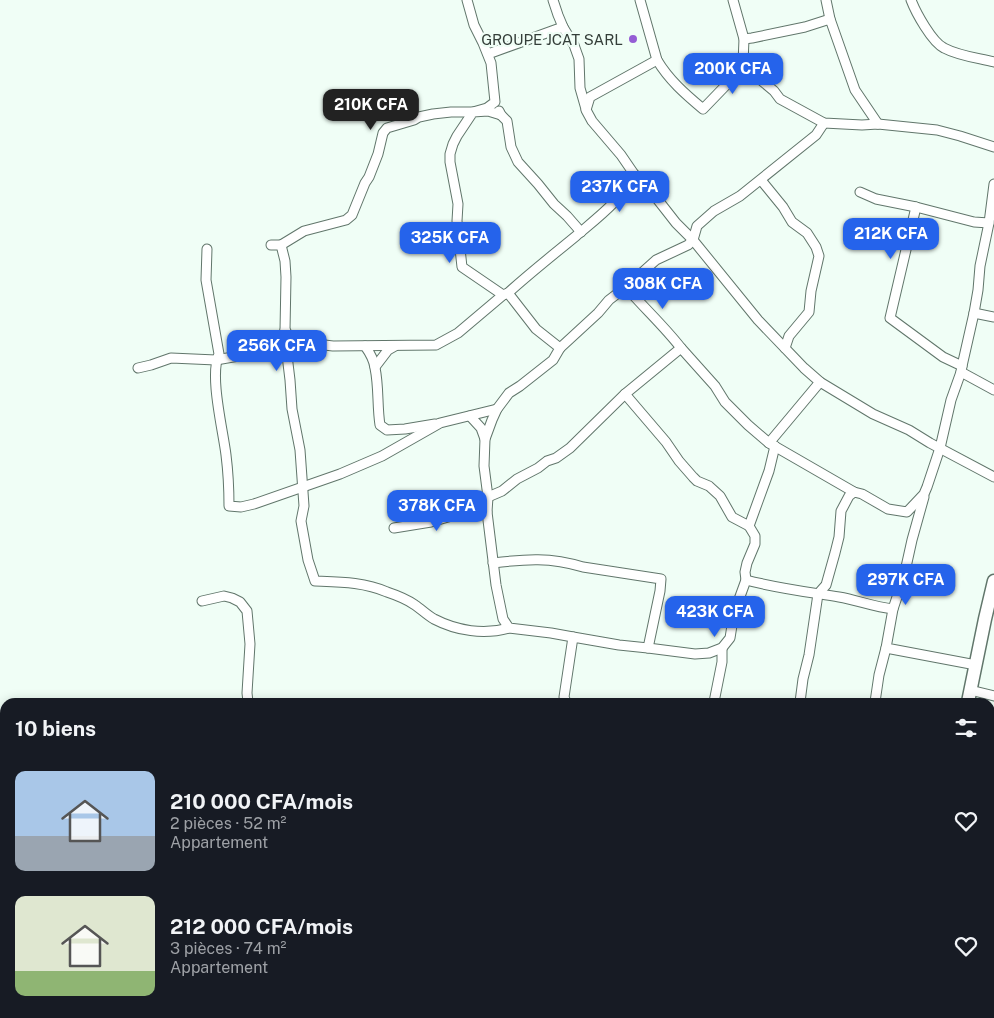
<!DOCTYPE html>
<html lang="fr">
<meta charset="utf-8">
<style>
:root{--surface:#171b24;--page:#20242c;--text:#f1f3f6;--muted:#9ea1a6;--accent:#2563eb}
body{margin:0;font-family:"Public Sans",sans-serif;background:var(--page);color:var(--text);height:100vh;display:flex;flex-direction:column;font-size:19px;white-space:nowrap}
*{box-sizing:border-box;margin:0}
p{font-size:16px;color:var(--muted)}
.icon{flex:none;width:28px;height:28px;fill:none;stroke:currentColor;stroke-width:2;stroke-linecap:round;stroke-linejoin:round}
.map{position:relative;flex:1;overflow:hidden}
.side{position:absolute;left:0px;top:698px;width:995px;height:321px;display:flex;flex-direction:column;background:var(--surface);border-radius:15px 15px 0 0;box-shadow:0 2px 12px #0003}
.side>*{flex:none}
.price{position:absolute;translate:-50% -42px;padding:0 11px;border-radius:10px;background:var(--accent);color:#fff;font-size:16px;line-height:32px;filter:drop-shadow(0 1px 2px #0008)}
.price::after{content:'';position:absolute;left:50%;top:30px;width:15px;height:11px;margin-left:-8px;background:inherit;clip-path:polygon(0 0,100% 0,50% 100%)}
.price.selected{background:#222;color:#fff}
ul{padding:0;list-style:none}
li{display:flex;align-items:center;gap:15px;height:125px;padding:0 15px}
li span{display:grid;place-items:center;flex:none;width:140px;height:100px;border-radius:10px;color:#555}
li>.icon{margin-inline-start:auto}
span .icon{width:60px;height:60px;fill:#fffc;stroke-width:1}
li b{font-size:21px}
h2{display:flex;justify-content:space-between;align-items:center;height:60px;padding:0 15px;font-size:21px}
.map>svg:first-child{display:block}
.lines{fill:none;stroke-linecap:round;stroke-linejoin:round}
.stream{stroke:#66868d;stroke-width:2}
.minor-casing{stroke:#61766b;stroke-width:11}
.highway-casing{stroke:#61766b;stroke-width:15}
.minor{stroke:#fff;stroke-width:9}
.highway{stroke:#fff;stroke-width:12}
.poi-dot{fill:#955dd5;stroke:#f0fef6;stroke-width:2}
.labels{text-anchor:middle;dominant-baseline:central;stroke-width:4.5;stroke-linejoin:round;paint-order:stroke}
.poi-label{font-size:15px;fill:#343e39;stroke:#f0fef6;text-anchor:end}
</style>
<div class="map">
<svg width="994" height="1018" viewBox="0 0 994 1018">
<rect width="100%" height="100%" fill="#f0fef6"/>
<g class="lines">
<g class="stream">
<polyline points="0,937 5,940"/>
<polyline points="139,1014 141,1014"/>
<polyline points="238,1014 238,1018"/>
</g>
<defs>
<g id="minor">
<polyline points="553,0 558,15 563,27 574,45 579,59 580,88 586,109"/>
<path d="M640,0L657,60C669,80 685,94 703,109L731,80L743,63L744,39L733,0"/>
<polyline points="826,0 830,19 855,90 878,124"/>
<path d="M911,0C916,13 932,42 944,48C959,56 978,58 994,62"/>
<polyline points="744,39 752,38 805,27 830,19"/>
<polyline points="488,54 563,27"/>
<polyline points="657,60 590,97 586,110 592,121 621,155 634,174 658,200 676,223 693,240 758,320 804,368 820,382 873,414 909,430 930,443 994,477"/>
<polyline points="743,63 750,71 774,91 780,99 824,123 862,125 878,124 937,130 960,136 994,147"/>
<polyline points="499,111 501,115 507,121 511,147 518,162 538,184 554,204 567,216 581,232"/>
<polyline points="501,115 488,111 473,112 457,136 453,144 450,154 450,162 458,204 457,221 462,267 503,295"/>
<polyline points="761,180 783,207 792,222 807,233 816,247 819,256 811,291 809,312 789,336 785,348"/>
<polyline points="994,184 989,223 980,266 978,290 974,313 994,317"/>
<polyline points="860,192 876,199 916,207 974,222 989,223"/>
<polyline points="916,207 890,318 943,357 962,366 974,313"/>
<path d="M271,245H281L285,261L286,277L285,330L286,347L290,380L292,409L300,450L304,506L301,521L308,560L315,581C340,582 364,582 387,592C396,595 408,600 415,605C421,609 427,615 434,619C457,631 484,635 509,628"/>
<polyline points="281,245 304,231 346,220 352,215 365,183 369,177 378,154 383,133 387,128 414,120 419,117 433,114 451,112 473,112 487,108 495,102 491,63 483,43 474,25 467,0"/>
<path d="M207,249L206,280L219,354C209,375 223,430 226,455C228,471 229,489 229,506L241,507L254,504L340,474L382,456L440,423L497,409"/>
<path d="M626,287C644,308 664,326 681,348"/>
<path d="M285,330L291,339L299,342L333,346L436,345L458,333L503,295L508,293C530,273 553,255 576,236C597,218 622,200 634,174"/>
<path d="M365,346C370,353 374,360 375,368C379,387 377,406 380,425L387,430L405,429L435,424"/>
<polyline points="560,348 598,313 609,300 626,287 656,260 688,245 693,240 697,226 714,211 740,196 816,135 824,123"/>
<polyline points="375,367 388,350 395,346"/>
<polyline points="138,368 151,365 171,358 216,360 250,354 264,353 290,346"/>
<polyline points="961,372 994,390"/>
<polyline points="625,394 666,442 679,461 693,477 697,481 709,486 720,496 732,517 749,526 755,536 755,544 747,563 745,572 746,580"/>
<polyline points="470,416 481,428 485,439"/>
<polyline points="769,443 820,382"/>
<polyline points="488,497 502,491 517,479 538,468 547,461 556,458 570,448 625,394 681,348 715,386 725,402 748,425 769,443 854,492"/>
<polyline points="924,497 912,540 904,576 893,609 886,648 976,665"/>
<polyline points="487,512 488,497 484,466 485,439 492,420 497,409 509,393 520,386 553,360 560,348 536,329 508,293"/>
<polyline points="749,526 769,471 775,446"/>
<polyline points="394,528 431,522 455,515 487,512 496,585 503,619 509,628 551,633 573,637"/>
<path d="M493,563C526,559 550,557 583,567L661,579L660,591L648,648"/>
<polyline points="202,601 224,596 232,598 240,602 247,611 250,644 247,693 248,702"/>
<polyline points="970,690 994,696"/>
<path d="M566,702L564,697L573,637L619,645L648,648L695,654L709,653L722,648L730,638L734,613L746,580C776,588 808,592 839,597C857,600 874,607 893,609"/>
<polyline points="714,702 722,662 722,648"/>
<polyline points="800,702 803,679 809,655 818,594 826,585 835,553 839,537 841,511 849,496 854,492 862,494 888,509 907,512 924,494 927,487 940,448 951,400 961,372 962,366"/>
<polyline points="875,702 879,675 886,648"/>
<polyline points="0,770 5,772"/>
<polyline points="990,951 994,952"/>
<polyline points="990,968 994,964"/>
<polyline points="314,1014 320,1018"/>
<polyline points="967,1014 970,1018"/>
<polyline points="939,1018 944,1014"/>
</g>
<g id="highway">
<polyline points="968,702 985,619 994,581"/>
<polyline points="901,1018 902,1014"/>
</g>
</defs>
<use href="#minor" class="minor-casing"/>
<use href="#highway" class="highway-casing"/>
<use href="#minor" class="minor"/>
<use href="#highway" class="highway"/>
</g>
<circle class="poi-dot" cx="633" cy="39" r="5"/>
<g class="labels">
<g class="poi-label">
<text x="623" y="39">GROUPE JCAT SARL</text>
</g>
</g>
</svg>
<b class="price" style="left:733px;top:95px">200K CFA</b>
<b class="price selected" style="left:371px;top:131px">210K CFA</b>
<b class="price" style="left:620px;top:213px">237K CFA</b>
<b class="price" style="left:891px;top:260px">212K CFA</b>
<b class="price" style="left:450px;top:264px">325K CFA</b>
<b class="price" style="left:663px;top:310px">308K CFA</b>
<b class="price" style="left:277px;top:372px">256K CFA</b>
<b class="price" style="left:437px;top:532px">378K CFA</b>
<b class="price" style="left:906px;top:606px">297K CFA</b>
<b class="price" style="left:715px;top:638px">423K CFA</b>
<section class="side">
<h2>10 biens<svg class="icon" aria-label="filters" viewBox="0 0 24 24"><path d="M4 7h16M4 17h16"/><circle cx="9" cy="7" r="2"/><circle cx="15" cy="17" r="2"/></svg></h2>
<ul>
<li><span style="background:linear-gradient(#a9c7e8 65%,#9aa5b1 0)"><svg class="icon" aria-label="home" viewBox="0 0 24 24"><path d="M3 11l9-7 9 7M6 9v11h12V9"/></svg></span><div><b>210 000 CFA/mois</b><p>2 pièces · 52 m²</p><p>Appartement</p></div><svg class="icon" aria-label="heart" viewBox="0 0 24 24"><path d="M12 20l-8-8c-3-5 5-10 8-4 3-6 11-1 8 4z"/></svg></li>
<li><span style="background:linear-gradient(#dfe7d0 75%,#8fb573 0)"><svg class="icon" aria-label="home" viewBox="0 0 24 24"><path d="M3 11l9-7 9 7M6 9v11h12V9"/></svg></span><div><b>212 000 CFA/mois</b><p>3 pièces · 74 m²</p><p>Appartement</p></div><svg class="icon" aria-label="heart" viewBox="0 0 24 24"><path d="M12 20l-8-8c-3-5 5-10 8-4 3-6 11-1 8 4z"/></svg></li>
</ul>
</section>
</div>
